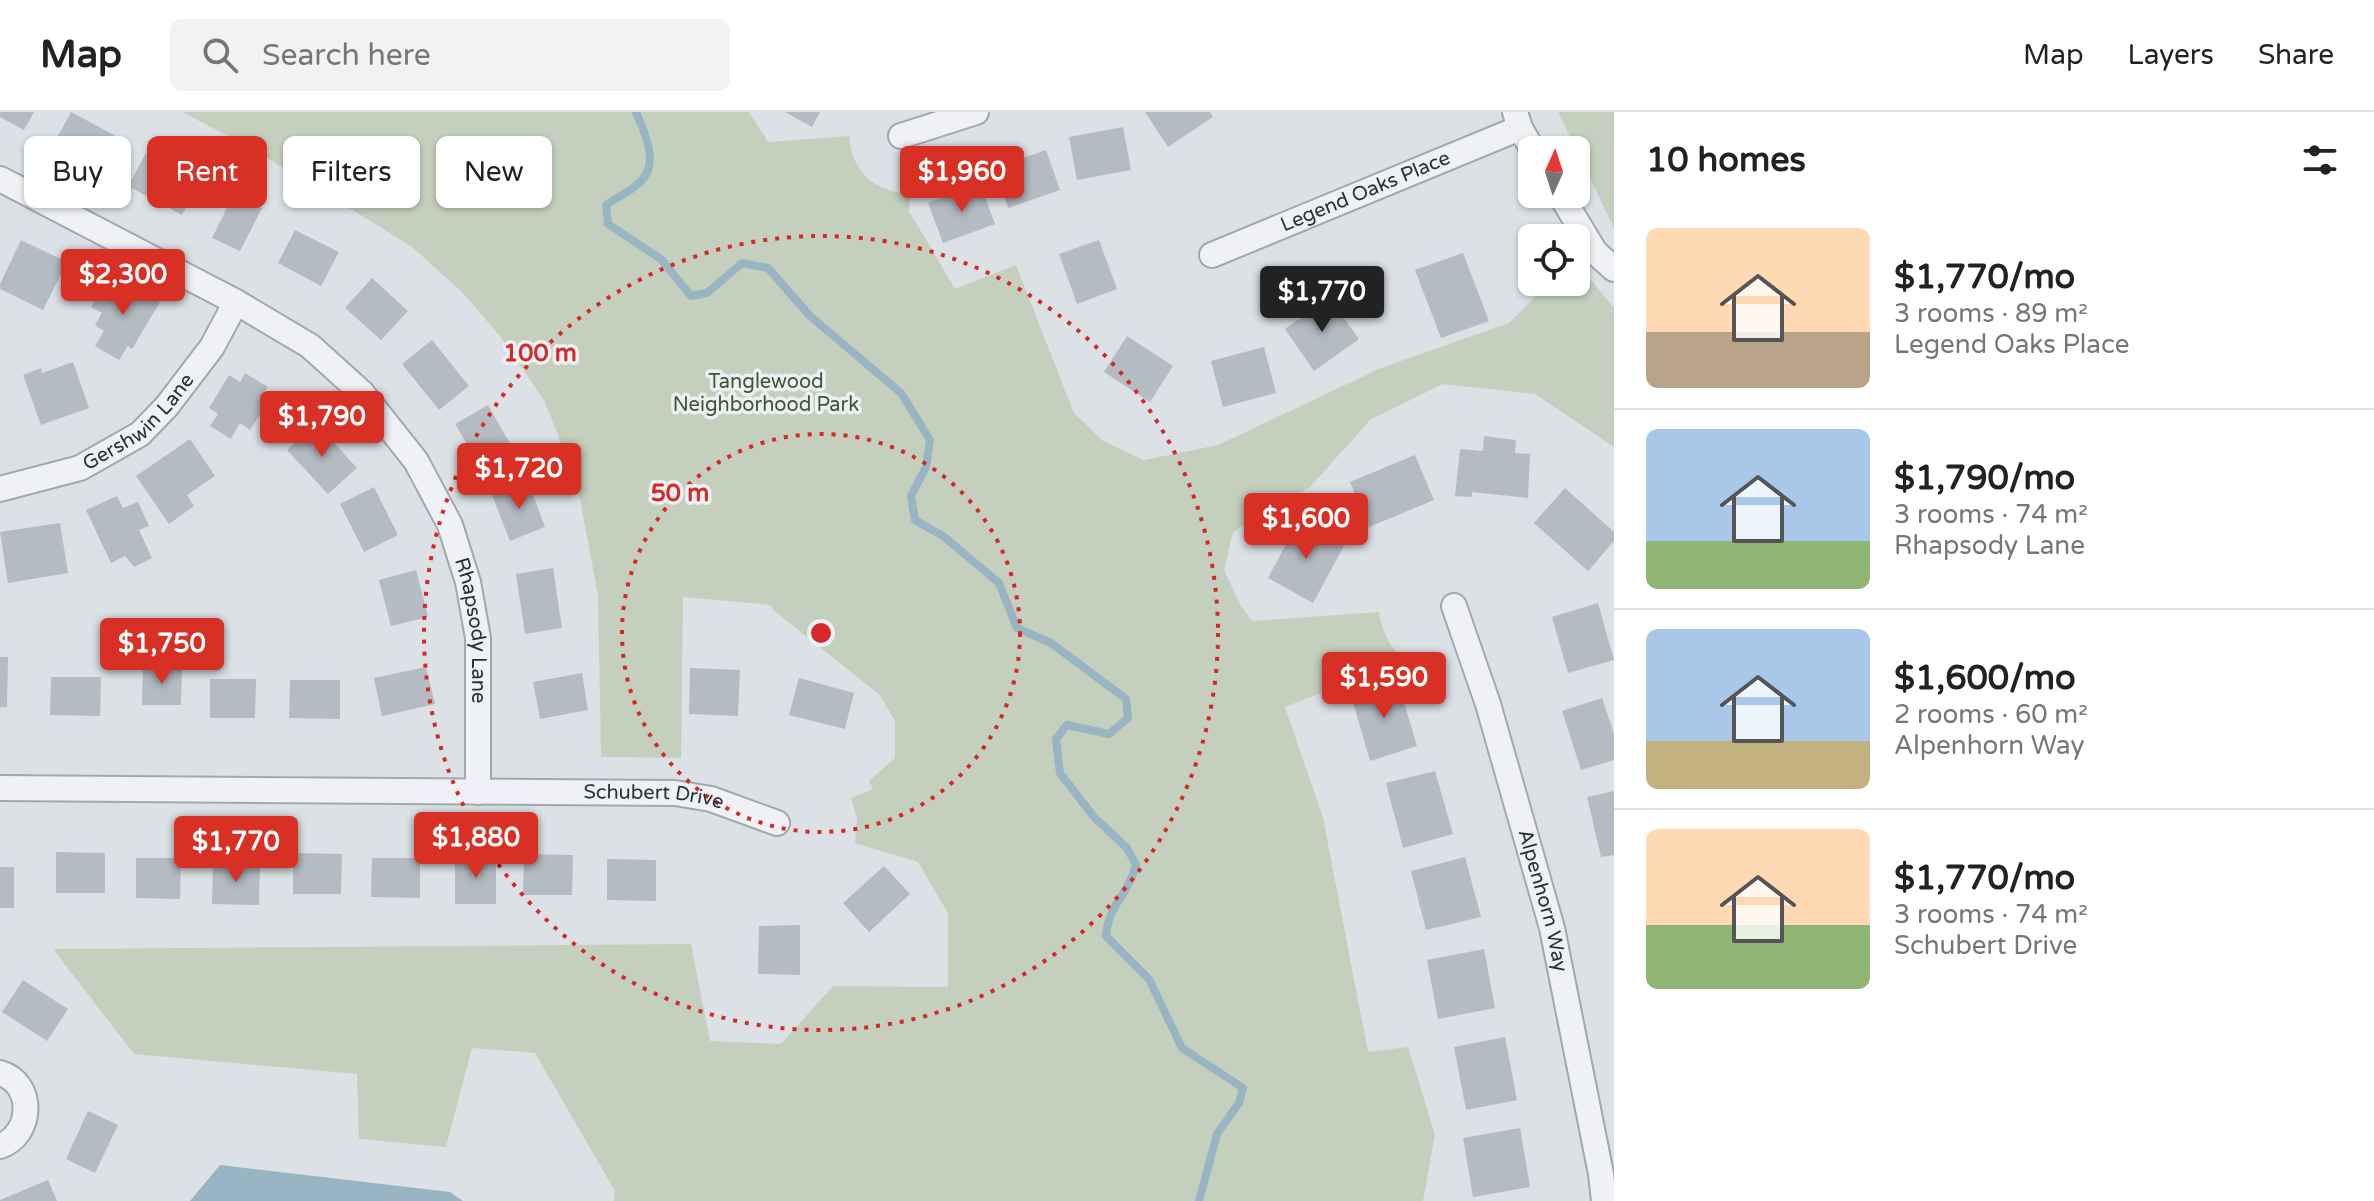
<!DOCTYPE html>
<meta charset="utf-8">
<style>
:root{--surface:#fff;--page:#f2f2f2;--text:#222;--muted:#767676;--line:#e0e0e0;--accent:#d93025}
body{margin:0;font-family:"Varela Round",sans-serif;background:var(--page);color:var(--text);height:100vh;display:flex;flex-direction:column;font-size:30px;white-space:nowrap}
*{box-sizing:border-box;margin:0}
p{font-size:26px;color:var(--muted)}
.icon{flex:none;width:44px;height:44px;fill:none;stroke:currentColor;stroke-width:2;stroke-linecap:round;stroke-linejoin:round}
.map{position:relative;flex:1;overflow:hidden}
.drawer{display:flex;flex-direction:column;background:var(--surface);width:760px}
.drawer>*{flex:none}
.top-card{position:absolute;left:24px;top:24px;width:760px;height:72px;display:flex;gap:16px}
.needle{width:52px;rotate:3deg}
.tools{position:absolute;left:1518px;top:24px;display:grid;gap:16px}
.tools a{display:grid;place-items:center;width:72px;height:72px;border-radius:12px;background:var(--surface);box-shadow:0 2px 6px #0004;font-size:40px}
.price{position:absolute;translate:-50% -68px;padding:0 18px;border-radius:8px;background:var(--accent);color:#fff;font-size:26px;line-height:52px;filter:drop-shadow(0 2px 4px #0008)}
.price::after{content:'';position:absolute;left:50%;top:48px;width:24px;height:18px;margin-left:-12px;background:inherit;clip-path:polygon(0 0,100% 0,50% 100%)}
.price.active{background:#222;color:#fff}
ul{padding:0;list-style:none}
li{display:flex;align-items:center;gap:24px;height:200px;padding:0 32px}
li+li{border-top:2px solid var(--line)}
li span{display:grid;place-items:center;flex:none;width:224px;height:160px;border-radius:12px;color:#555}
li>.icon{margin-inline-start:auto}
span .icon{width:96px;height:96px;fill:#fffc;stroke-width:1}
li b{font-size:34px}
h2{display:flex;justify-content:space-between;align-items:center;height:96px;padding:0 32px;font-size:34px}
.tag{padding:0 28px;border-radius:12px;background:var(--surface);box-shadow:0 2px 6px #0004;font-size:28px;line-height:72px}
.tag.active{background:var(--accent);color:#fff}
header{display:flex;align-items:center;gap:48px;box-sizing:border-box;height:112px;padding:0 40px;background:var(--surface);border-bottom:2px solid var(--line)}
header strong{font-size:38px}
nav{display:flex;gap:44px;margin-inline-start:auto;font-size:28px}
.search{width:560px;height:72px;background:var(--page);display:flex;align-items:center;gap:20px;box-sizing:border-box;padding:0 28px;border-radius:12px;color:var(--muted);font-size:30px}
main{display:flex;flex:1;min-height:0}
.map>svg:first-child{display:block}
.green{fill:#c5cfbe}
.water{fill:#99b4c3}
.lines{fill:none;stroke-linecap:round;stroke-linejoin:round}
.stream{stroke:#99b4c3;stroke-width:8}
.building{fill:#b4bbc2}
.minor-casing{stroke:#a2a9ae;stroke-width:28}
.minor{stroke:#eff1f4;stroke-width:24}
.ring{fill:none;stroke:#d62828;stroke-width:4;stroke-dasharray:4 8}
.labels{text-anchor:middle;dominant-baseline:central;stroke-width:7;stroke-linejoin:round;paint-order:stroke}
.street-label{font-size:20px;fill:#27313a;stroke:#ebf0f3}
.park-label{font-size:20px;fill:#405536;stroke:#ebf0f3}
.centre{fill:#d62828;stroke:#ebf0f3;stroke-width:4}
.ring-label{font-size:24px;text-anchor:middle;font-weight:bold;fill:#d62828;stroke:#ebf0f3;stroke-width:7;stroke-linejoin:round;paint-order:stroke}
</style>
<header>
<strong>Map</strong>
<div class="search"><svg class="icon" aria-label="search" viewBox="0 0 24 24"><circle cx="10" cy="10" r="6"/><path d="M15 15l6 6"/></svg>Search here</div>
<nav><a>Map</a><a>Layers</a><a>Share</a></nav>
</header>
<main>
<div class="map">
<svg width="1614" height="1089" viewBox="0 0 1614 1089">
<rect width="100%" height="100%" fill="#dce1e5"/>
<g class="green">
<path d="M182,0H749L768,30L849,24C851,59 876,82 911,81L909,99L955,177L1016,153L1074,301L1103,329L1144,348L1218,333L1381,256L1509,211L1551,170H1576V150L1614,196V335L1535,282L1443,272L1370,308L1311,374L1233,420L1224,458L1240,492L1252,509L1379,500C1382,519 1389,534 1404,548L1285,595L1323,706L1368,940L1408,935L1435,1023L1423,1089H614L615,1079L535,941L472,936L446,1035L359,1027L357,962L134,942L53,837L691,832L710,929L781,932L833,874L948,875V801L918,750L855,731L857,706L851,686L873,677L869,669L895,646V609L880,583L773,498L771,493L683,485L681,646L601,645L598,483L577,371L544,288L500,224L461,179L411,134L249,35Z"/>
<polygon points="1558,0 1614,0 1614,116 1613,114"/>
</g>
<polygon class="water" points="220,1053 450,1080 463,1089 190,1089"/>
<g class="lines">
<path class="stream" d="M636,0C645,21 661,53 638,72C629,80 616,86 606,93L608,112L661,147L691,184L707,181L742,151L768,156L810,204L901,281L930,328L926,355L911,384L915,408L943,424L999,471L1017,516L1051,531L1126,587L1128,606L1109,622L1067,613L1056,627L1060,661L1094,705L1127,736L1136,753C1129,782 1108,793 1106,824L1149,867L1182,936L1243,976L1239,991L1217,1022L1199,1089"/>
</g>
<g class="building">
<polygon points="0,0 34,0 24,18 0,5"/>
<polygon points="71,0 114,23 96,56 53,33"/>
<polygon points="785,0 820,0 812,15"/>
<polygon points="1145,0 1210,0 1213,5 1168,35"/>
<polygon points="1123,15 1131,58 1077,68 1069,25"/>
<polygon points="1046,38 1060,78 1008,96 994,56"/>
<polygon points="146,41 200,70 182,103 128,74"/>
<polygon points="980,72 995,112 943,131 928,91"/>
<polygon points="234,82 262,96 240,139 212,126"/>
<polygon points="295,118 339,140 321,174 278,151"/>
<polygon points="21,128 67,150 43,198 0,177 0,172"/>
<polygon points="1099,128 1117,177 1077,192 1059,142"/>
<polygon points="1463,141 1489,209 1441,226 1415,158"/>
<polygon points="372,166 408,199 381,228 345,196"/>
<polygon points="120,167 160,190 132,237 128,234 119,248 95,234 104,219 95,213 102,201 91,195 103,176 112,181"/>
<polygon points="1329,186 1359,227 1314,259 1285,217"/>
<polygon points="1127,224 1173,254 1150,290 1104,260"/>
<polygon points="432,228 469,274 439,298 402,252"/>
<polygon points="1264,235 1276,281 1223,295 1211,249"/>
<polygon points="73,250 89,296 41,313 23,263 41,256 42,261"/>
<polygon points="245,261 268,275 262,283 269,288 250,318 240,311 231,327 210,314 218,302 209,296 229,263 240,270"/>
<polygon points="488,293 512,335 480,354 455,312"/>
<polygon points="316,311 357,356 328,382 287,338"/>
<polygon points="1484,324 1516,328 1515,341 1530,342 1528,386 1472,380 1472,385 1455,384 1460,337 1483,339"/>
<polygon points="190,327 215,364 187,383 194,394 169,412 136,364"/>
<polygon points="1415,343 1434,388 1369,415 1350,370"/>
<polygon points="528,369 545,415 510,429 492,383"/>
<polygon points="374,375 398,423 364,440 340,392"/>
<polygon points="1565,376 1614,420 1614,429 1588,459 1534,411"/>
<polygon points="117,384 123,396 138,390 149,414 139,418 152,446 134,455 125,444 111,451 86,398"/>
<polygon points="1299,408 1345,432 1313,491 1268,466"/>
<polygon points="60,411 68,461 8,471 0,420"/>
<polygon points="553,456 562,516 525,522 516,462"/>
<polygon points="416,458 428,505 391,514 379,468"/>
<polygon points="1598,491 1614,548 1568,561 1552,505"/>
<polygon points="0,545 8,545 7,595 0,595"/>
<polygon points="143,554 182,554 181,593 142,593"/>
<polygon points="426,555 435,592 382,604 374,566"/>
<polygon points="690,556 740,558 738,604 689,602"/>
<polygon points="582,561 588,598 540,607 533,570"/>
<polygon points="51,565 101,565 100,604 50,603"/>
<polygon points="799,566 854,581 845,617 789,603"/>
<polygon points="210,567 256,567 255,606 210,606"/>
<polygon points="1397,567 1417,634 1370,649 1351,583"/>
<polygon points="290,568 340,568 340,607 289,606"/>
<polygon points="1602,586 1614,622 1614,648 1581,658 1562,599"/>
<polygon points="1435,659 1453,722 1403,736 1386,671"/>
<polygon points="1614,679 1614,743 1601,745 1587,685"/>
<polygon points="56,740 105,741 105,781 56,781"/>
<polygon points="293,741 342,742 341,782 293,782"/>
<polygon points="524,742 573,743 572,783 523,783"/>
<rect x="455" y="743" width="41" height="49"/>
<polygon points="1465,745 1481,805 1426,818 1411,759"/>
<polygon points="136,746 181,746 180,787 136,786"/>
<polygon points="372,746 420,746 420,786 371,785"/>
<polygon points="607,747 656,748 656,789 607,788"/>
<polygon points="213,750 260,752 259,793 212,792"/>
<polygon points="884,754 910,782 869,820 843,791"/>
<rect x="0" y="755" width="14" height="41"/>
<polygon points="800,813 800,863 758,862 759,814"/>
<polygon points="1484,837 1495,896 1438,907 1427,848"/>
<polygon points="23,868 68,897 47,929 2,900"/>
<polygon points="1505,925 1517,988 1466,998 1454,935"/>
<polygon points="88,999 118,1013 95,1061 66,1047"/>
<polygon points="1520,1016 1530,1075 1473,1085 1463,1026"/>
<polygon points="48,1068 57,1089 0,1089 0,1088"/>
</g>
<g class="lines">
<defs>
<g id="minor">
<polyline points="1515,0 1520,16 1533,38"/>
<polyline points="901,24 976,0"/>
<path id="s1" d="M0,67L236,190L310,234L362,281L416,349L450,413L468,470L478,526V680"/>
<polyline points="1560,82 1595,140 1614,157"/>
<path id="s2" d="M1212,143L1520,16"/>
<path id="s3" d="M0,377L80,356L140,322L167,294L212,235L236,190"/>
<path id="s4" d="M1454,494L1488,592L1552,816L1601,1062L1604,1089"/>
<path id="s5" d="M0,676L675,681L711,687L777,711"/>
<path d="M0,961C35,971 33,1023 0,1034"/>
</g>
</defs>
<use href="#minor" class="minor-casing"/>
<use href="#minor" class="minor"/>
</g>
<g class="ring">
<circle cx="821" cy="521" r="199"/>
<circle cx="821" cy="521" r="397"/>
</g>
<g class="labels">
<g class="street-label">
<text stroke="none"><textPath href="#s2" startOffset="166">Legend Oaks Place</textPath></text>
<text stroke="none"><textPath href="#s3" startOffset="158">Gershwin Lane</textPath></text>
<text stroke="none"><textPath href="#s1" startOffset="690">Rhapsody Lane</textPath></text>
<text stroke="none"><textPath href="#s5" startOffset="654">Schubert Drive</textPath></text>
<text stroke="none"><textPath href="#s4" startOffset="308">Alpenhorn Way</textPath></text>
</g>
<g class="park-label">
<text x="766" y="270">Tanglewood<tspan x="766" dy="23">Neighborhood Park</tspan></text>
</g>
</g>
<circle cx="821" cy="521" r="12" class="centre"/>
<g class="ring-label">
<text x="540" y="249">100 m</text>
<text x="680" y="389">50 m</text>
</g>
</svg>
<div class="tools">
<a><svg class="needle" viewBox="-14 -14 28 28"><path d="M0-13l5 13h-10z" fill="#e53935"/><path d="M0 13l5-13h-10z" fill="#767676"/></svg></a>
<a><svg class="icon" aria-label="locate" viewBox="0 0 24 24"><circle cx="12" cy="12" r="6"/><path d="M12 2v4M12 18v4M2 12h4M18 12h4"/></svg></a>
</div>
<b class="price" style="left:962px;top:102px">$1,960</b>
<b class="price" style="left:123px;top:205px">$2,300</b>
<b class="price active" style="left:1322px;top:222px">$1,770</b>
<b class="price" style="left:322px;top:347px">$1,790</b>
<b class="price" style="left:519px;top:399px">$1,720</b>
<b class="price" style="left:1306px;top:449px">$1,600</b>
<b class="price" style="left:162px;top:574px">$1,750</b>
<b class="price" style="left:1384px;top:608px">$1,590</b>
<b class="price" style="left:476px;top:768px">$1,880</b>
<b class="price" style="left:236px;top:772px">$1,770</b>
<div class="top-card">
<a class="tag">Buy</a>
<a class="tag active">Rent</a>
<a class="tag">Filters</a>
<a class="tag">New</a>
</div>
</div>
<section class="drawer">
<h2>10 homes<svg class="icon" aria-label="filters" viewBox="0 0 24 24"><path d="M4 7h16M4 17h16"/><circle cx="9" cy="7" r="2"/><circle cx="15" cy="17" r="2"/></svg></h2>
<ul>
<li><span style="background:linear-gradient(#ffd9b3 65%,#b9a48a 0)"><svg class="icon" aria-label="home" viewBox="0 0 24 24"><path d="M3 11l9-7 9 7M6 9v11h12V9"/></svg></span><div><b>$1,770/mo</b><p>3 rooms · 89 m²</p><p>Legend Oaks Place</p></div></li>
<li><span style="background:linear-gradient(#a9c7e8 70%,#8fb573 0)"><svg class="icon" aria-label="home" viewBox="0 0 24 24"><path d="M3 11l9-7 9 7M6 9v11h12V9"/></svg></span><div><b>$1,790/mo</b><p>3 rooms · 74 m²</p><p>Rhapsody Lane</p></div></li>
<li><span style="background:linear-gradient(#a9c7e8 70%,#c2b280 0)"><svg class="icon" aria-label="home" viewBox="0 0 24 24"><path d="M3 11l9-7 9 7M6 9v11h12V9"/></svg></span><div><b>$1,600/mo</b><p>2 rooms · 60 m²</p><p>Alpenhorn Way</p></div></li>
<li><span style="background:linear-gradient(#ffd9b3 60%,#8fb573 0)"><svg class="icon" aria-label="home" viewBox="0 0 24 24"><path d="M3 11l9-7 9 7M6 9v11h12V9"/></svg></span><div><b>$1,770/mo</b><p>3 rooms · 74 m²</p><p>Schubert Drive</p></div></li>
</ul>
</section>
</main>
